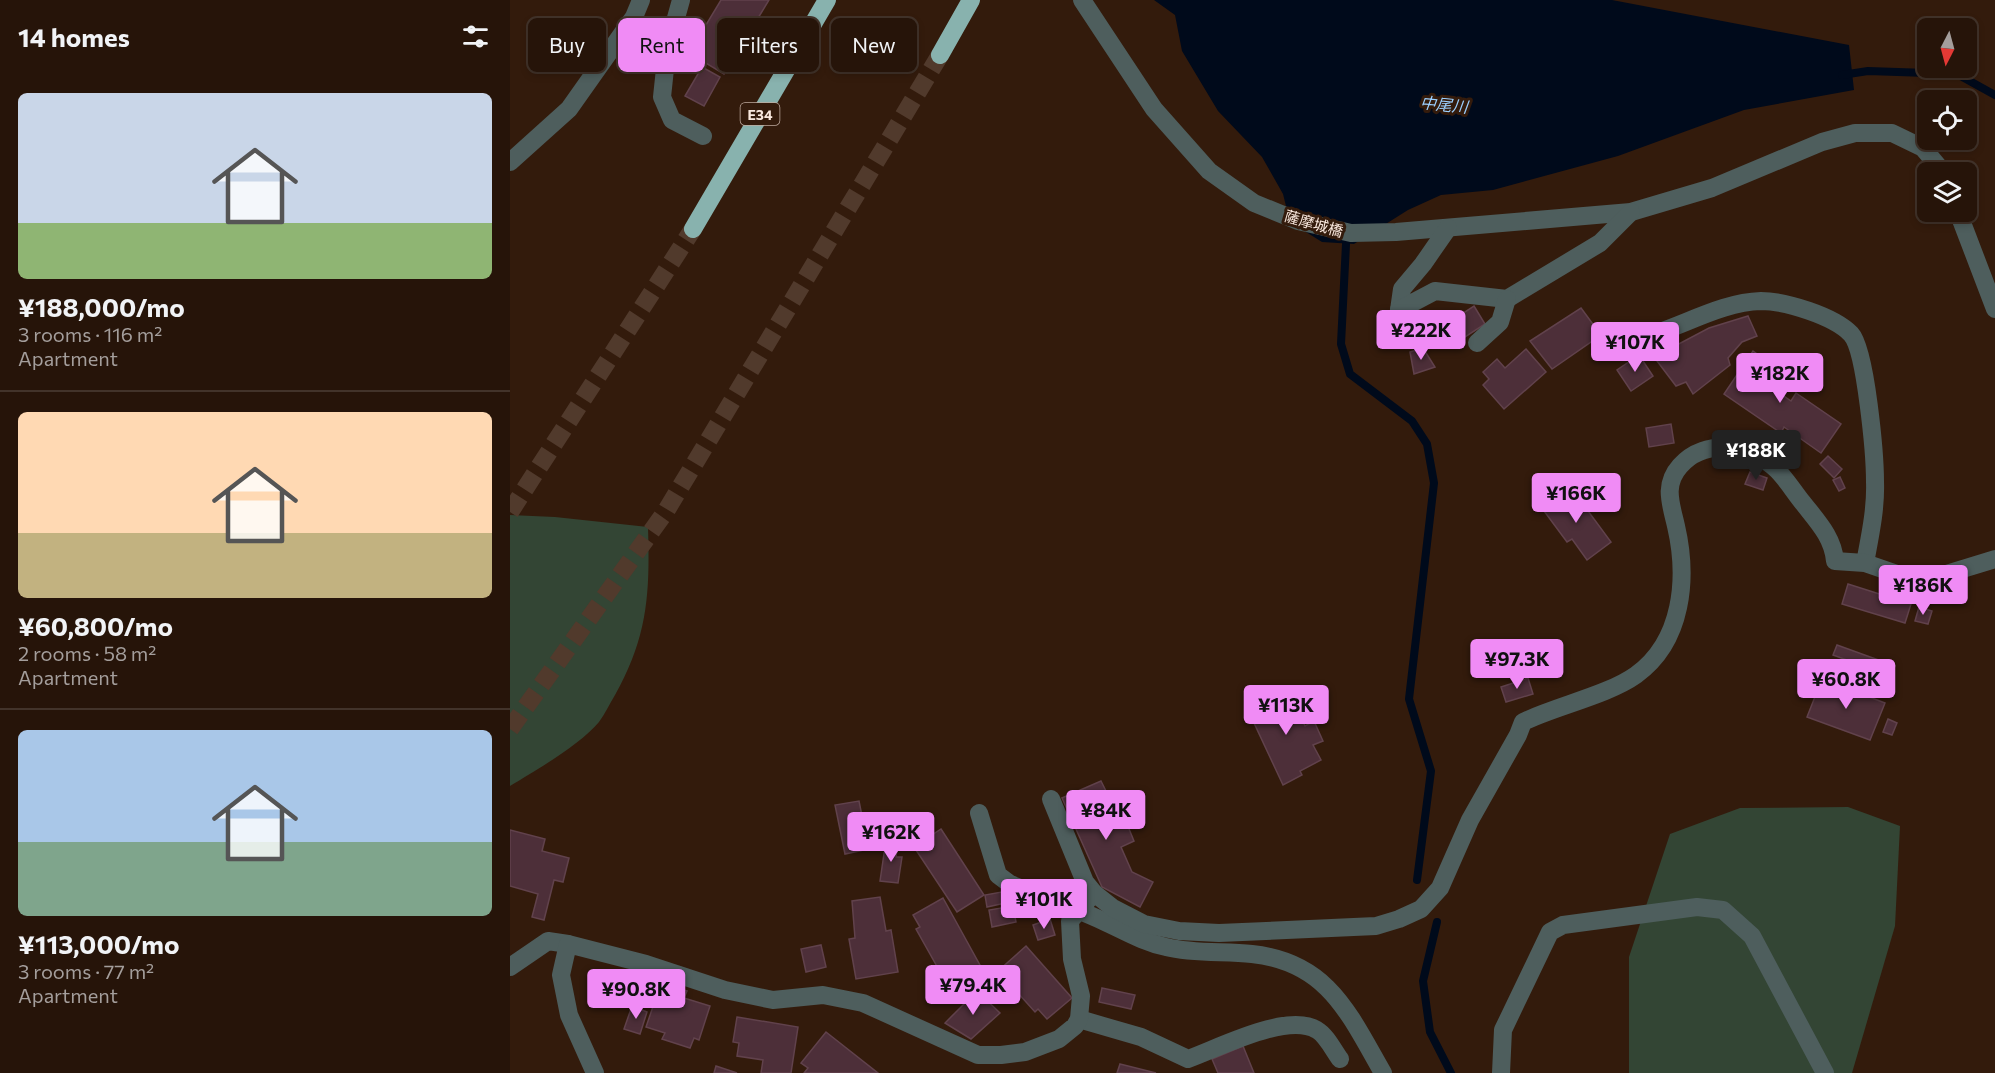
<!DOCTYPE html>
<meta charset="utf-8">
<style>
:root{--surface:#261409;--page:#2e1d12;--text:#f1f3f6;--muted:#a49e9c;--line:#42332a;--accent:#f08bf5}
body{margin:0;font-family:Commissioner,"Noto Sans JP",sans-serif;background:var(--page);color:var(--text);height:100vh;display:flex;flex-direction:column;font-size:22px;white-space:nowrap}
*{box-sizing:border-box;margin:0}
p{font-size:20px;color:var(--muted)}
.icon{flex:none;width:33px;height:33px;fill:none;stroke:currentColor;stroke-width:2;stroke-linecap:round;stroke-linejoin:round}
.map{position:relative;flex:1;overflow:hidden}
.drawer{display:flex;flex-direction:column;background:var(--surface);width:510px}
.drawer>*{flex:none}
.hud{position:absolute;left:18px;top:18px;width:570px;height:54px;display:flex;gap:12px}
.needle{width:39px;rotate:186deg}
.controls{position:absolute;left:1407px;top:18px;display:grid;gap:12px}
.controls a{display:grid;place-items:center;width:60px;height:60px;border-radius:9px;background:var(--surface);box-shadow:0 3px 9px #0003,0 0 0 2px var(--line);font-size:30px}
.price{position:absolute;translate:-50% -51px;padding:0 14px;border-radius:6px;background:var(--accent);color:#111;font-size:20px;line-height:39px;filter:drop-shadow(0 2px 3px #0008)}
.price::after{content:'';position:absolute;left:50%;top:36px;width:18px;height:14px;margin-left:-9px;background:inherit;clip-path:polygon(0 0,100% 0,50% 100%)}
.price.current{background:#222;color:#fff}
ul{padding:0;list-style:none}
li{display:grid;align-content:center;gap:12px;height:318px;padding:0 18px}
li+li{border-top:2px solid var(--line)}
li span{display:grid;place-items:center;height:186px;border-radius:9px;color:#555}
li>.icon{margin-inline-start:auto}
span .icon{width:108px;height:108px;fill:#fffc;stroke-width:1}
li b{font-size:26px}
h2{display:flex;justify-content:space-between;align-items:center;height:72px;padding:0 18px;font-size:26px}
.tag{padding:0 21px;border-radius:9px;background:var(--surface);box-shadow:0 3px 9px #0003,0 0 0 2px var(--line);font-size:21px;line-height:54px}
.tag.current{background:var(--accent);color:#111}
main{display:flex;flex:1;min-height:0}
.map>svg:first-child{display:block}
.green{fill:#334534}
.water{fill:#000a1b}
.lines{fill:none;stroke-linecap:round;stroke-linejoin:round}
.stream{stroke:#000a1b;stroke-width:8}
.building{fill:#4d2f39;stroke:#61424c;stroke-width:1.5}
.highway-tunnel{stroke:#513a2c;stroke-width:18;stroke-dasharray:18 9;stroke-linecap:butt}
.street{stroke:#4e5e5d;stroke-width:18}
.highway{stroke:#88b2ae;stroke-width:18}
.labels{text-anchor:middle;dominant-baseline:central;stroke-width:6;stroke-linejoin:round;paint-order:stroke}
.shield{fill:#331b0c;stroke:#beaa9f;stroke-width:1.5}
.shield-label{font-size:14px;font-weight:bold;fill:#f9e8de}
.street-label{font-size:15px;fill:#f9e8de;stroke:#331b0c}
.water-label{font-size:16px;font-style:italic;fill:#9bcffe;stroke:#331b0c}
</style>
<main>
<section class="drawer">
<h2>14 homes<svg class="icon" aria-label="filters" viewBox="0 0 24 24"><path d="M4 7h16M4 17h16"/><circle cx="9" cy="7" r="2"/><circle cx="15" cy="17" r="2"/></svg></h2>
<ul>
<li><span style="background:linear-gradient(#c9d6e8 70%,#8fb573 0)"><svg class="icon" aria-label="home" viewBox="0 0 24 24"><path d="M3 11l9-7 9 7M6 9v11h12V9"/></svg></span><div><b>¥188,000/mo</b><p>3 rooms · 116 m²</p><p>Apartment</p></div></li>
<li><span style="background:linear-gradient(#ffd9b3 65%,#c2b280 0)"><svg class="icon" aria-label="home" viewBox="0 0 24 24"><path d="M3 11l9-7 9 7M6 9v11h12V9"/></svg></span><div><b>¥60,800/mo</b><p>2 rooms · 58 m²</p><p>Apartment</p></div></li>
<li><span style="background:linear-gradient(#a9c7e8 60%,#7fa58c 0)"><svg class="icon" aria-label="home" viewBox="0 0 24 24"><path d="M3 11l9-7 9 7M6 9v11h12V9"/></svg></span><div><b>¥113,000/mo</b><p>3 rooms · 77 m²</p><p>Apartment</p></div></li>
</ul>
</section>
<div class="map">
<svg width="1485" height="1073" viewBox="0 0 1485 1073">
<rect width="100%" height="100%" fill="#331b0c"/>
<g class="green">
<path d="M0,515L45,517L138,527C140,593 138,636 105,695C100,703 95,714 89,722C71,744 25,771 0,786Z"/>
<polygon points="1338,807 1390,826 1385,926 1342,1073 1119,1073 1119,957 1160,834 1230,808"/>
</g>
<polygon class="water" points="644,0 1102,0 1339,45 1344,90 1234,110 1108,156 983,190 931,195 898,210 844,244 812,242 788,227 777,210 773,194 752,157 708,111 672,51 665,15"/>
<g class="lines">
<g class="stream">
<polyline points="1332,75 1358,71 1447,74 1485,95"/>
<polyline points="836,244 831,344 840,374 902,421 917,444 924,483 899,699 921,771 907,880"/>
<polyline points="927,922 913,981 920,1032 941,1073"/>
</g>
</g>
<g class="building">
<polygon points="211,0 259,0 214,74 179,53"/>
<polygon points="192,67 210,77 194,106 175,96"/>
<polygon points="964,306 975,324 952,339 941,321"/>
<polygon points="1071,308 1091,335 1042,369 1020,341"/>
<polygon points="1238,316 1247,336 1232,342 1218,358 1220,365 1183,394 1176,382 1166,386 1144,357 1199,328"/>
<polygon points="913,348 925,367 904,374 900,352"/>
<polygon points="1016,349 1036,372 994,409 973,385 979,379 973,372 987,359 995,368"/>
<polygon points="1243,351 1274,373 1264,389 1281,401 1286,393 1331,424 1311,453 1274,427 1271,433 1214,394"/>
<polygon points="1129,355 1143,376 1121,391 1107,370"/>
<polygon points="1161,424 1164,443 1139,447 1136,428"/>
<polygon points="1318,456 1332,469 1324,478 1310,464"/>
<polygon points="1240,472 1257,478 1253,490 1235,484"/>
<polygon points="1330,477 1335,488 1329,491 1323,480"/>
<polygon points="1047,489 1062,498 1067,496 1101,542 1077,560 1062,539 1057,542 1034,511"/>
<polygon points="1338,584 1401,604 1395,623 1332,604"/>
<polygon points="1409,607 1422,611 1418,624 1405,621"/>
<polygon points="1327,645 1385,666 1381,676 1323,655"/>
<polygon points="1018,678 1023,694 996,702 991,687"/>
<polygon points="1312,679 1375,703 1360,740 1297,717"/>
<polygon points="777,689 795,726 804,721 813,741 803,745 811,760 790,771 792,775 773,785 737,708"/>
<polygon points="1378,719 1387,723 1382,735 1373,732"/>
<polygon points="591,781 602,803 609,800 620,823 617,824 624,841 611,847 622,872 643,882 630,907 592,887 552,798"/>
<polygon points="349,801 352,816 361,815 368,847 335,854 325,805"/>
<polygon points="431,829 474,895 447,912 404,847"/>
<polygon points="0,830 35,839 32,851 59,858 53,882 44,880 34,920 22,917 28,894 0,886"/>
<polygon points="376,840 388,841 386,857 392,857 388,883 370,881"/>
<polygon points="497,891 500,902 477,907 475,895"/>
<polygon points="370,897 376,931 381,930 388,972 346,979 339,939 345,938 342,901"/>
<polygon points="433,898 471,967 443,982 435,967 429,970 406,929 410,927 403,915"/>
<polygon points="503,906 506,922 482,927 479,910"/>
<polygon points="540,919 545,935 528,940 523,925"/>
<polygon points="311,945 316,967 296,972 291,949"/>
<polygon points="516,946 562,998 537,1019 528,1009 525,1012 488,971"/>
<polygon points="161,986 177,991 174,998 200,1006 189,1040 184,1038 180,1048 152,1039 155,1033 136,1027 149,989 159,992"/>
<polygon points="592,988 625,995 621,1009 589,1002"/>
<polygon points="467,991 490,1013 461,1039 435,1023"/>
<polygon points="122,1006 137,1012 130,1034 114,1029"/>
<polygon points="227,1017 288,1027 281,1073 251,1073 253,1060 227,1056 229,1043 223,1042"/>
<polygon points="316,1032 368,1073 294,1073 298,1068 291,1063"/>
<polygon points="733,1046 744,1073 708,1073 702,1059"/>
<polygon points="610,1064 646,1073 607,1073"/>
<polygon points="206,1066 227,1073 204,1073"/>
</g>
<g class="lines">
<g class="highway-tunnel">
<polyline points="0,512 183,229"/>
<polyline points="0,729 156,511 430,55"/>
</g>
<g class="street">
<polyline points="171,0 157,50 152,97 162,120 193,136"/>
<polyline points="572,0 644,109 699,171 744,203 788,221 841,233 886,232 1121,212 1202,188 1312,142 1345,133 1382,133 1413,148 1433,172"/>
<polyline points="0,162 59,109 124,17 131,0"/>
<polyline points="1448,212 1485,309"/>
<polyline points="889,310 892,289 913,264 938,228"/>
<polyline points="885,332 889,310 925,291 997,299 1090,243 1121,212"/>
<path d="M1147,333C1180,322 1215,302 1251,301C1275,301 1324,316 1341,334C1356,350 1365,456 1365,482C1366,509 1360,536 1355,563"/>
<polyline points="967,343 990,322 997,299"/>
<polyline points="541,799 575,882 584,893"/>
<path d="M469,813L488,875L500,884C531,896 563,907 593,921C615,931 633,942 656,947C684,954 714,951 742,954C818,962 839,1014 873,1073"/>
<polyline points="0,967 38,941 58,944"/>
<path d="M569,1019L631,1037L678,1059C709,1048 777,1012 807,1030C816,1035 824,1051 830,1059"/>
<path d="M85,1073L59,1015L51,975L58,944L136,964L215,990L263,1000L313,995L353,1003L468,1055H491L515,1052L549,1039L565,1026L569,1019L571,996L562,959L560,921L584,893L603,908L634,924L669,931L709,933L866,926L889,919L911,909L930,888L960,820L1008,735L1013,722C1046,706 1098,695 1126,675C1173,641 1178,578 1166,526C1161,504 1153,485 1170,466C1195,437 1242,445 1267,470C1277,480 1284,492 1293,503C1307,521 1323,537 1325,561L1355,563L1410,582L1485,559"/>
<polyline points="991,1073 993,1030 1040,932 1053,925 1187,907 1213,910 1242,936 1315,1073"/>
</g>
<g class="highway">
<polyline points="430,55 461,0"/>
<polyline points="183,229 317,0"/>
</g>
</g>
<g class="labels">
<rect class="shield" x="230.5" y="103" width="39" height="22" rx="4.5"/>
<g class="shield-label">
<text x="250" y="114">E34</text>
</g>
<g class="street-label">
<text transform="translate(804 223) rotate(16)">薩摩城橋</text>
</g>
<g class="water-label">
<text transform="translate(934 104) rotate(6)">中尾川</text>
</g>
</g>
</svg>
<div class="controls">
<a><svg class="needle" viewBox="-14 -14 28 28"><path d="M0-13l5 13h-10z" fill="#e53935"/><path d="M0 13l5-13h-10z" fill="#a49e9c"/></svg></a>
<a><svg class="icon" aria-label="locate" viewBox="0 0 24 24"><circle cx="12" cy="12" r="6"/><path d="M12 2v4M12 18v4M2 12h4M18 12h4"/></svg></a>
<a><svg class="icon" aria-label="layers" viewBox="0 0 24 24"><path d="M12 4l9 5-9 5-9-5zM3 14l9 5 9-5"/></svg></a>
</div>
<b class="price" style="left:911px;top:361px">¥222K</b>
<b class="price" style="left:1125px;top:373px">¥107K</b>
<b class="price" style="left:1270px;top:404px">¥182K</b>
<b class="price current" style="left:1246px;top:481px">¥188K</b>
<b class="price" style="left:1066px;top:524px">¥166K</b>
<b class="price" style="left:1413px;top:616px">¥186K</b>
<b class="price" style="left:1007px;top:690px">¥97.3K</b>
<b class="price" style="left:1336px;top:710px">¥60.8K</b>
<b class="price" style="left:776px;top:736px">¥113K</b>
<b class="price" style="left:596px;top:841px">¥84K</b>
<b class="price" style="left:381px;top:863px">¥162K</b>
<b class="price" style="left:534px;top:930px">¥101K</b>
<b class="price" style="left:463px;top:1016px">¥79.4K</b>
<b class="price" style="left:126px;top:1020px">¥90.8K</b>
<div class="hud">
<a class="tag">Buy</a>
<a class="tag current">Rent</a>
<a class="tag">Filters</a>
<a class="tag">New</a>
</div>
</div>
</main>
